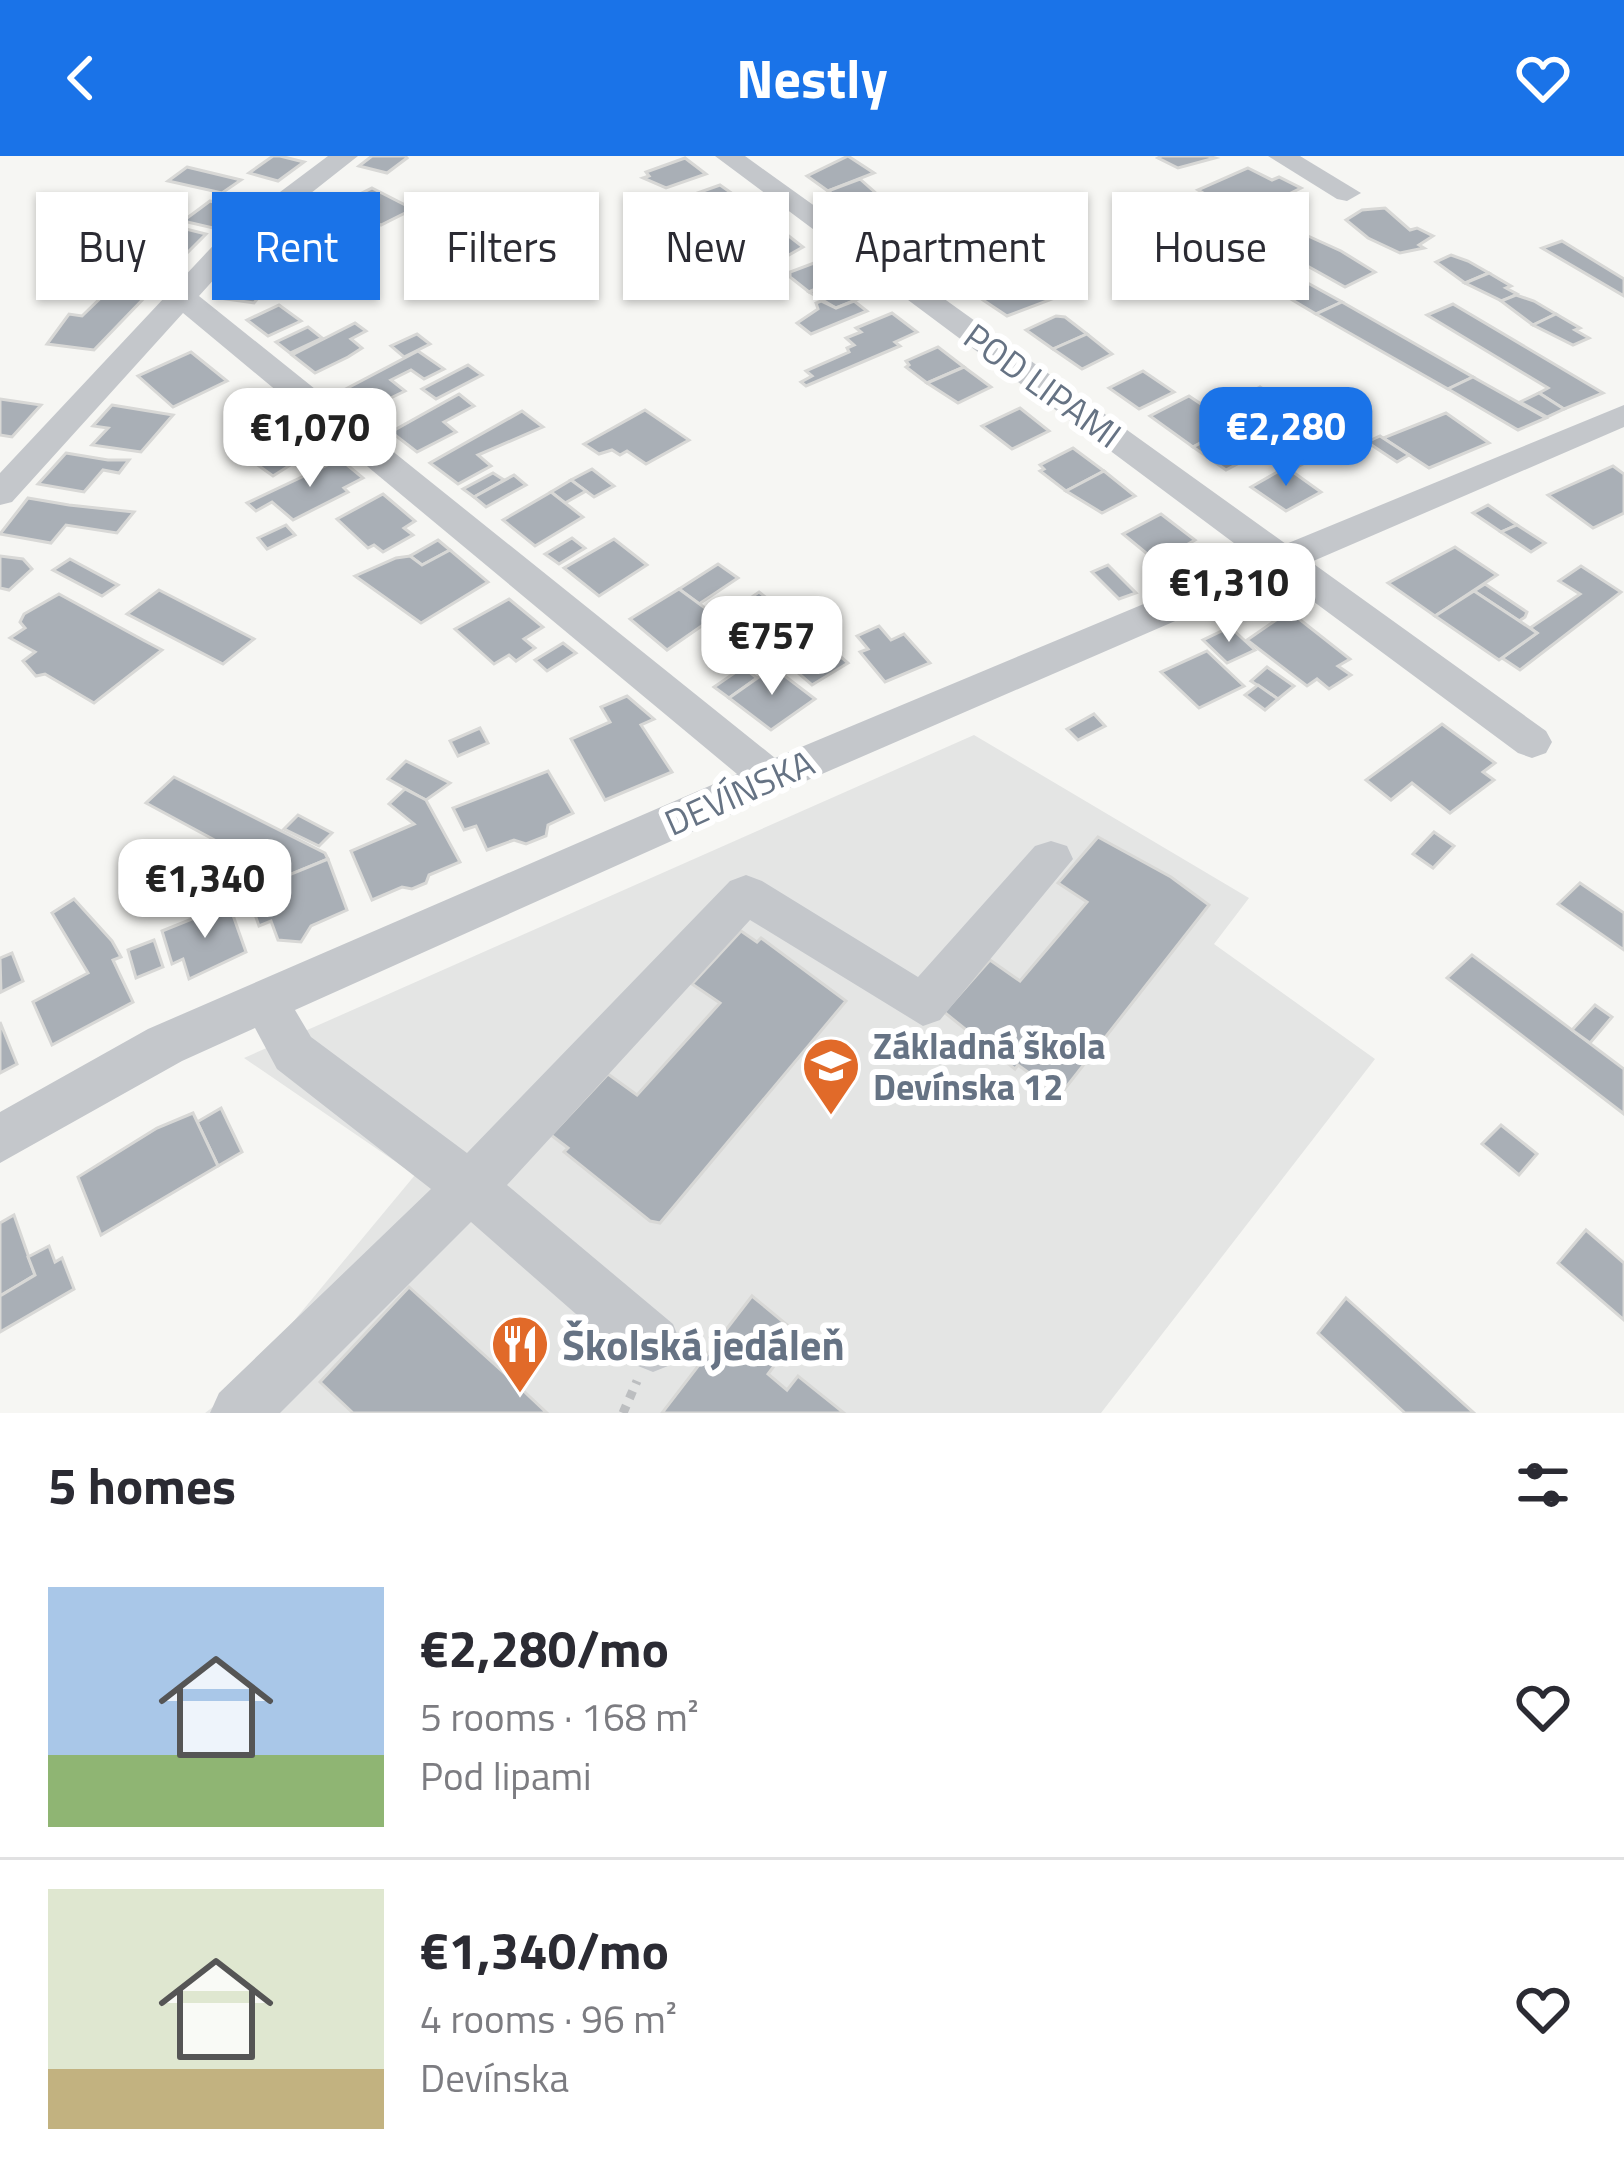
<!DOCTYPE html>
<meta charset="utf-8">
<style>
:root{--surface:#fff;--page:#f7f7f7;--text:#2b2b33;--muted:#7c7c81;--line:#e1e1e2;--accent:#1a73e8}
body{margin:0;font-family:"Titillium Web",sans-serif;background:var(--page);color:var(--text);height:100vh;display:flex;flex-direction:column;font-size:45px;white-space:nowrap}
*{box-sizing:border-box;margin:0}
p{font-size:39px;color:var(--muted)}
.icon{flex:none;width:66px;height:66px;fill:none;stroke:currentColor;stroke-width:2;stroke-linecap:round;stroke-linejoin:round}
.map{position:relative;height:1257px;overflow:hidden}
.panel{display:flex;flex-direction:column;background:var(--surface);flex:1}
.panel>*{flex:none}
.banner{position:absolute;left:36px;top:36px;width:1554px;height:108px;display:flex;gap:24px}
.price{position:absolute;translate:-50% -102px;padding:0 27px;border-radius:24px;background:#fff;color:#222;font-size:39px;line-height:78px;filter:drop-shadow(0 3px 6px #0008)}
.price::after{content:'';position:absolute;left:50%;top:72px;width:36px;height:27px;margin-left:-18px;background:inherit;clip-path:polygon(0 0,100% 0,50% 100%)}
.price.active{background:var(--accent);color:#fff}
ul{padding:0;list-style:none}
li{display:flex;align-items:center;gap:36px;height:300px;padding:0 48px}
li+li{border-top:3px solid var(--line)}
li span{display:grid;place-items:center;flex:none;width:336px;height:240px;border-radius:0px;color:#555}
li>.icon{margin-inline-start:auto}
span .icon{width:144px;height:144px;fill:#fffc;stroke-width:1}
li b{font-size:51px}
h2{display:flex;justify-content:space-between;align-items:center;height:144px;padding:0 48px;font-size:51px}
.tag{padding:0 42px;border-radius:0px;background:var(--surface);box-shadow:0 3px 9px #0004;font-size:42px;line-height:108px}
.tag.active{background:var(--accent);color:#fff}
header{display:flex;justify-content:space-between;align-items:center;height:156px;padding:0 48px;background:var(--accent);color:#fff;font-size:54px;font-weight:700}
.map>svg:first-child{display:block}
.built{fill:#e4e5e4}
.building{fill:#a9afb6;stroke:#d8d8d6;stroke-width:3}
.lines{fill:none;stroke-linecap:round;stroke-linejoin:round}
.path{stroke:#bcbec0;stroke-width:9;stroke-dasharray:8 8;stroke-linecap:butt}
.minor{fill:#c4c7cb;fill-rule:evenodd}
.labels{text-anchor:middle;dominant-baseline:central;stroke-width:12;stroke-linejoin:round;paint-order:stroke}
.street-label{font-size:36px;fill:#667384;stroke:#fff}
.poi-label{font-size:36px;font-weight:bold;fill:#667384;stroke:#fff;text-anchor:start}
.near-poi-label{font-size:42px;font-weight:bold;fill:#667384;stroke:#fff;text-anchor:start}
</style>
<header><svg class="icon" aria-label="back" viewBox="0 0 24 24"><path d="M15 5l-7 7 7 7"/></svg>Nestly<svg class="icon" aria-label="heart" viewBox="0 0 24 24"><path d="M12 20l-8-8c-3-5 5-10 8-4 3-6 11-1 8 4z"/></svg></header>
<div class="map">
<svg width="1624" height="1257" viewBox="0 0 1624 1257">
<rect width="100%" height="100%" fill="#f6f6f3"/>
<polygon class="built" points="974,579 1249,742 1214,788 1375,903 1101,1257 205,1257 239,1231 415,1019 244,902"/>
<g class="building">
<polygon points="273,0 280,0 304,6 278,25 249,17"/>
<polygon points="372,0 405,0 407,2 387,17 359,10"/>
<polygon points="848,0 874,17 828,35 807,20"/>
<polygon points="1162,0 1208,0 1215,2 1178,12 1158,2"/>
<polygon points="685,2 706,18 666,32 643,22 649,20 646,16"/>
<polygon points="187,11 241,24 222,37 168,25"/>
<polygon points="1248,12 1272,24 1279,21 1301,32 1257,54 1231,40 1219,46 1198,34"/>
<polygon points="860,23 878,39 849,50 828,35"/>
<polygon points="720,29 740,43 706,56 698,50 687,54 675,45"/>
<polygon points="372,32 413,53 381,69 340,48"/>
<polygon points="210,45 240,53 213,72 183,65"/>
<polygon points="976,51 991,61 966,71 951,61"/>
<polygon points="903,52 926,68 893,81 870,64"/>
<polygon points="1385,52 1410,74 1417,72 1433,80 1419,89 1424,92 1400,97 1368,82 1346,64 1362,54"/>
<polygon points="299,55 332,64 307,83 275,74"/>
<polygon points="706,56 729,70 709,78 678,66"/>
<polygon points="141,62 174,70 206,78 185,99 152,95 143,92 150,80 125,73"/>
<polygon points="430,63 461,78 442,89 410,74"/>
<polygon points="1265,63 1278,71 1242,84 1226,74 1233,77"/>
<polygon points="781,74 803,91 773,108 747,88"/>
<polygon points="938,80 966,95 933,109 909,92"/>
<polygon points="1308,80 1341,95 1375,116 1345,131 1302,107 1293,109 1281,103 1289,99 1271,88 1280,84 1288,89"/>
<polygon points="1562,85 1624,123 1624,140 1542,92"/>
<polygon points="692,87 702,95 668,107 658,99"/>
<polygon points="966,95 988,113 958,126 933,109"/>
<polygon points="1451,99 1468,105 1489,117 1465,127 1436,106"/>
<polygon points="734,104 748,115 725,124 711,113"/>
<polygon points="822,104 844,121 809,136 790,121 790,116"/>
<polygon points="1284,114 1304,125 1279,136 1260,126"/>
<polygon points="231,116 275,122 254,147 220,142 215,134"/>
<polygon points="64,117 113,130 103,139 50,127"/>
<polygon points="1489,117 1511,130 1506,132 1517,138 1502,145 1465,127"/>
<polygon points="311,120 321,128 296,139 281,128"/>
<polygon points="844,121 868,139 836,152 809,136"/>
<polygon points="1304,125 1342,146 1316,158 1279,136"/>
<polygon points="1014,127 1031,139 1054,128 1068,137 1007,160 980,142"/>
<polygon points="113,130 147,139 94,194 47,188 69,158 82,160"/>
<polygon points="1516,139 1534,145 1556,158 1533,169 1501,145"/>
<polygon points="821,145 836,152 854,145 867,155 811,178 797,167 818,153 816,147"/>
<polygon points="1342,146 1473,221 1448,233 1316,158"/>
<polygon points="1453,148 1603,237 1564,253 1539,237 1548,232 1427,159"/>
<polygon points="279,149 301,165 268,180 247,164"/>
<polygon points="892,157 917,176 895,186 900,190 806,230 801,226 812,220 806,215 849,196 847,192 854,189 846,182 861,176 856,172"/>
<polygon points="1556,158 1580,172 1575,174 1589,182 1573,189 1533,169"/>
<polygon points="1056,160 1065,161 1087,178 1053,193 1026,174"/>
<polygon points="355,167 366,175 351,183 362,192 348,201 315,217 292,199"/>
<polygon points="308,171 322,182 290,197 276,186"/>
<polygon points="417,178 430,188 404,201 391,190"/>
<polygon points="1087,178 1112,198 1082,213 1053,193"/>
<polygon points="938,191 964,211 927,227 906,211 909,209 906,205"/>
<polygon points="418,195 444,213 424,223 411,214 391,224 405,235 364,255 340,236"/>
<polygon points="191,196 227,225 173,251 138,220"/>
<polygon points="468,209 482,219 436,243 422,233"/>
<polygon points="964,211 991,231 958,247 927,227"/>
<polygon points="1143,215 1174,236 1139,253 1109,232"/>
<polygon points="1473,221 1546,262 1518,274 1448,233"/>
<polygon points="1260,231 1278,242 1244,262 1226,250"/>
<polygon points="1539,237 1564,253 1547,261 1520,246"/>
<polygon points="459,238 474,250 444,266 456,276 417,296 391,276"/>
<polygon points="1189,240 1207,252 1202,255 1209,259 1226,250 1244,262 1193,291 1150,260"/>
<polygon points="0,243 41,249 12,281 0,279"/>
<polygon points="112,249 173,259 141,296 92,289 108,272 93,270"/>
<polygon points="1020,252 1049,275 1012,293 982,270"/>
<polygon points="645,254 689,284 646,308 627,295 620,299 612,294 599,298 584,288"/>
<polygon points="522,255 543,271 478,299 491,310 458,328 430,307"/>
<polygon points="1446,257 1489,287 1429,312 1383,282"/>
<polygon points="298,269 322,289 273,320 241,297"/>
<polygon points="1228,273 1258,297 1226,314 1193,291"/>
<polygon points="1298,279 1312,288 1276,309 1262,300"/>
<polygon points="1380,280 1383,282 1409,299 1397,306 1367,286"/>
<polygon points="1312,288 1324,296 1294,313 1283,305"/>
<polygon points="1073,292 1104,315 1066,335 1040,315 1044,313 1040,309"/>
<polygon points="66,297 108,304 129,304 119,317 103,314 84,336 38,328"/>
<polygon points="340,303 363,322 344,332 348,336 293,364 272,346 256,355 247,347"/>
<polygon points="1613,310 1624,318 1624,357 1593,372 1548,339"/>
<polygon points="1286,311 1321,336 1286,355 1251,331"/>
<polygon points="592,313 614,330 594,341 571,324"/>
<polygon points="1104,315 1135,340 1102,357 1066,335"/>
<polygon points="493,317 504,324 474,341 463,333"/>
<polygon points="514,319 526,329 486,351 474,341"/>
<polygon points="571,324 586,335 565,347 551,336"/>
<polygon points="551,336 583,361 535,390 503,364"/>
<polygon points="383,338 415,365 404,372 413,379 383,396 374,389 368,392 337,363"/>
<polygon points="28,342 69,349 134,356 117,377 66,369 51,387 0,378"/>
<polygon points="1488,349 1517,369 1501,376 1473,357"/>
<polygon points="1161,358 1195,384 1157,406 1123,378"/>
<polygon points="286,369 295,379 267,393 258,382"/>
<polygon points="1517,369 1545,387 1531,396 1501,376"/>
<polygon points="572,382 585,392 559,408 545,398"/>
<polygon points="614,383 647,409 599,440 564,412"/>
<polygon points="438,384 450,394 422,409 410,400"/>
<polygon points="1455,391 1497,419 1435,460 1388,427"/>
<polygon points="450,394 488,426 421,467 355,420 396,402 410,400 422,409"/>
<polygon points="0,400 23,403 32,413 9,434 0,432"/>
<polygon points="70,403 118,429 102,440 53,414"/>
<polygon points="718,408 738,422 699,448 679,433"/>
<polygon points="1108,409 1136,437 1119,443 1092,416"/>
<polygon points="1581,410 1621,436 1520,514 1502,502 1537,477 1530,472 1580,438 1559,425"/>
<polygon points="1485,428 1527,456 1525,461 1519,465 1474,435"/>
<polygon points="679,433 716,460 667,494 630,463"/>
<polygon points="159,434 254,483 223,508 127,458"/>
<polygon points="1474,435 1530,472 1537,477 1499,504 1435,460"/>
<polygon points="759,436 782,454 754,473 731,455"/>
<polygon points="59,438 143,484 162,494 94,547 45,518 36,520 23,505 35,496 10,482 25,472 20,466 24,458"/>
<polygon points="509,443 543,471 524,483 535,492 516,505 509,499 494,508 455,473"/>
<polygon points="1289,455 1350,503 1338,510 1351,519 1329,533 1317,523 1307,530 1247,484"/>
<polygon points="879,470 891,484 904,478 930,507 885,526 860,496 868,493 857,480"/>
<polygon points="1230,471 1255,494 1227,507 1203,484"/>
<polygon points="563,487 576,497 547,515 535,504"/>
<polygon points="826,488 848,507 812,529 790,510"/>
<polygon points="1207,495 1244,530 1199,552 1161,516"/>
<polygon points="743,511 757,522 729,542 714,531"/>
<polygon points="773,511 815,543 771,574 729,542"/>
<polygon points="1267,511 1294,530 1278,543 1251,525"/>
<polygon points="1258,529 1278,543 1265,554 1245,539"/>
<polygon points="627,540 654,563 641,569 672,616 605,644 571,583 610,566 601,551"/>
<polygon points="1094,558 1105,570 1078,584 1067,573"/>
<polygon points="1442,568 1495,607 1483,616 1494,624 1450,657 1412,627 1391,644 1366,624"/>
<polygon points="480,572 488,587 458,600 450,585"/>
<polygon points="406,605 450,627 426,644 388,623"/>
<polygon points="548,615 573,657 548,669 546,680 526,688 514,684 487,694 476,670 464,674 453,652"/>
<polygon points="174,621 325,697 328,703 280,723 276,711 263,704 259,708 146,647"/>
<polygon points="405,633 426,644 460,706 429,719 426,727 412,733 402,731 372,744 351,695 414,668 389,648"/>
<polygon points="298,659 332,677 319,690 284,673"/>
<polygon points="1434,676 1454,690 1433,712 1413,698"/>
<polygon points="1098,681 1171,721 1209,749 1060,939 1018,909 1015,913 944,856 990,804 1020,825 1087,746 1058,727"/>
<polygon points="328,703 347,754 311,770 301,786 278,784 271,765 259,770 247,736"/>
<polygon points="1580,727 1624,757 1624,794 1558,748"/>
<polygon points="74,743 112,785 121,801 113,804 133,846 52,889 33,846 88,817 52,757"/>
<polygon points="229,748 246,796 189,823 183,803 172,808 162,775"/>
<polygon points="741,775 757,786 761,782 846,845 660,1067 650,1065 564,996 568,992 551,979 608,918 637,939 720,847 692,828"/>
<polygon points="154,784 163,811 136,822 128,794"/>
<polygon points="12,797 23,825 1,836 0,802"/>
<polygon points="1472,799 1624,913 1624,958 1447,822"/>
<polygon points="1595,849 1612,861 1590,887 1572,874"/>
<polygon points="0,866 17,908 0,917"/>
<polygon points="221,952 242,996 218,1010 197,966"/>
<polygon points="193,957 218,1010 101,1079 78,1021 157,972"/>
<polygon points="1501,969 1537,998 1519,1019 1482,988"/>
<polygon points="14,1059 35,1119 0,1140 0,1067"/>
<polygon points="1586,1074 1624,1107 1624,1164 1558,1107"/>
<polygon points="49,1090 55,1106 62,1102 74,1133 0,1176 0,1140 35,1119 28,1101"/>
<polygon points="409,1131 513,1225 547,1257 353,1257 320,1226"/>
<polygon points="752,1140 798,1178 768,1218 787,1234 798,1220 844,1257 662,1257"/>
<polygon points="1346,1142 1474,1257 1405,1257 1318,1177"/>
</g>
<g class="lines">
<polyline class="path" points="623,1257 637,1225"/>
<g class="minor">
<polygon points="328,0 358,0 244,90 199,140 775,602 1254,402 715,0 745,0 1286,388 1624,249 1624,271 1311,406 1546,575 1552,586 1546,597 1532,602 1518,597 1279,420 785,634 295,854 311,881 467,997 730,725 746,719 762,725 918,821 1035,690 1051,685 1067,690 1073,703 940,864 923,870 750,764 507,1029 673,1168 681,1188 673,1208 653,1216 633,1208 471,1066 280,1257 210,1257 219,1237 431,1033 277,913 255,872 182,905 0,1007 0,956 148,873 737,618 183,157 12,346 0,349 0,317 224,78"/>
<polygon points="1268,0 1300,0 1361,37 1347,45 1337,43"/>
</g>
</g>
<defs>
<symbol id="school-pin" viewBox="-11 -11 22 30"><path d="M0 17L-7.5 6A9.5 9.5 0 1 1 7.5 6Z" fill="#e16a29" stroke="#fff"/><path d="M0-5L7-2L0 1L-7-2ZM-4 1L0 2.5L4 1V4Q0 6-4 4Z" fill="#fff"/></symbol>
<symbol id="restaurant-pin" viewBox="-11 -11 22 30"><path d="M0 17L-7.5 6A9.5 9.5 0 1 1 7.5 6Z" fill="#e16a29" stroke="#fff"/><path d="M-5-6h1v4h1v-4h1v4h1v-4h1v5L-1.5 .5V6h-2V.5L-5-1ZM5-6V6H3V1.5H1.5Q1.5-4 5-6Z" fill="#fff"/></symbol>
</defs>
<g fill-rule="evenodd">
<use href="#school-pin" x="798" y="877" width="66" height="90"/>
<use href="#restaurant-pin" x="487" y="1155" width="66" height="90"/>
</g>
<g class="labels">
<g class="street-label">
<text transform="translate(1043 229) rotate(36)">POD LIPAMI</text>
<text transform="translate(739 636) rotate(-24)">DEVÍNSKA</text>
</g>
<g class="poi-label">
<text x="873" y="889">Základná škola<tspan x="873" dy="41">Devínska 12</tspan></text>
</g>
<g class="near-poi-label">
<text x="562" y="1188">Školská jedáleň</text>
</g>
</g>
</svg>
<b class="price active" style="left:1286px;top:333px">€2,280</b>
<b class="price" style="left:310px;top:334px">€1,070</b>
<b class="price" style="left:1229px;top:489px">€1,310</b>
<b class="price" style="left:772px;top:542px">€757</b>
<b class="price" style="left:205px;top:785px">€1,340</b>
<div class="banner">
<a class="tag">Buy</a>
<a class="tag active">Rent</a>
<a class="tag">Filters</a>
<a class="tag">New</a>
<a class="tag">Apartment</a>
<a class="tag">House</a>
</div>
</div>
<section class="panel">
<h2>5 homes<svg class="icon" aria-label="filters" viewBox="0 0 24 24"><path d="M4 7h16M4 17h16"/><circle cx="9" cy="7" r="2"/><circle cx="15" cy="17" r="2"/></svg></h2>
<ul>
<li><span style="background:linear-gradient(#a9c7e8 70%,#8fb573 0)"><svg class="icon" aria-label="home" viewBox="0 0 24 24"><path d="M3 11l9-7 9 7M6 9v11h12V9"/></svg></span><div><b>€2,280/mo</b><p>5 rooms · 168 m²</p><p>Pod lipami</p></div><svg class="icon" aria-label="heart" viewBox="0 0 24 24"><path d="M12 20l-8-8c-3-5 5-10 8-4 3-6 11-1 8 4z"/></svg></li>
<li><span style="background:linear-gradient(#dfe7d0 75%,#c2b280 0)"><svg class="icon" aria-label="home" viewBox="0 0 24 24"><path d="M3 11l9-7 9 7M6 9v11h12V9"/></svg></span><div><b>€1,340/mo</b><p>4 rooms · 96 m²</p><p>Devínska</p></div><svg class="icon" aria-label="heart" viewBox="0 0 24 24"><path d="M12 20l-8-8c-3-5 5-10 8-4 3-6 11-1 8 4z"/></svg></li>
</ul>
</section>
